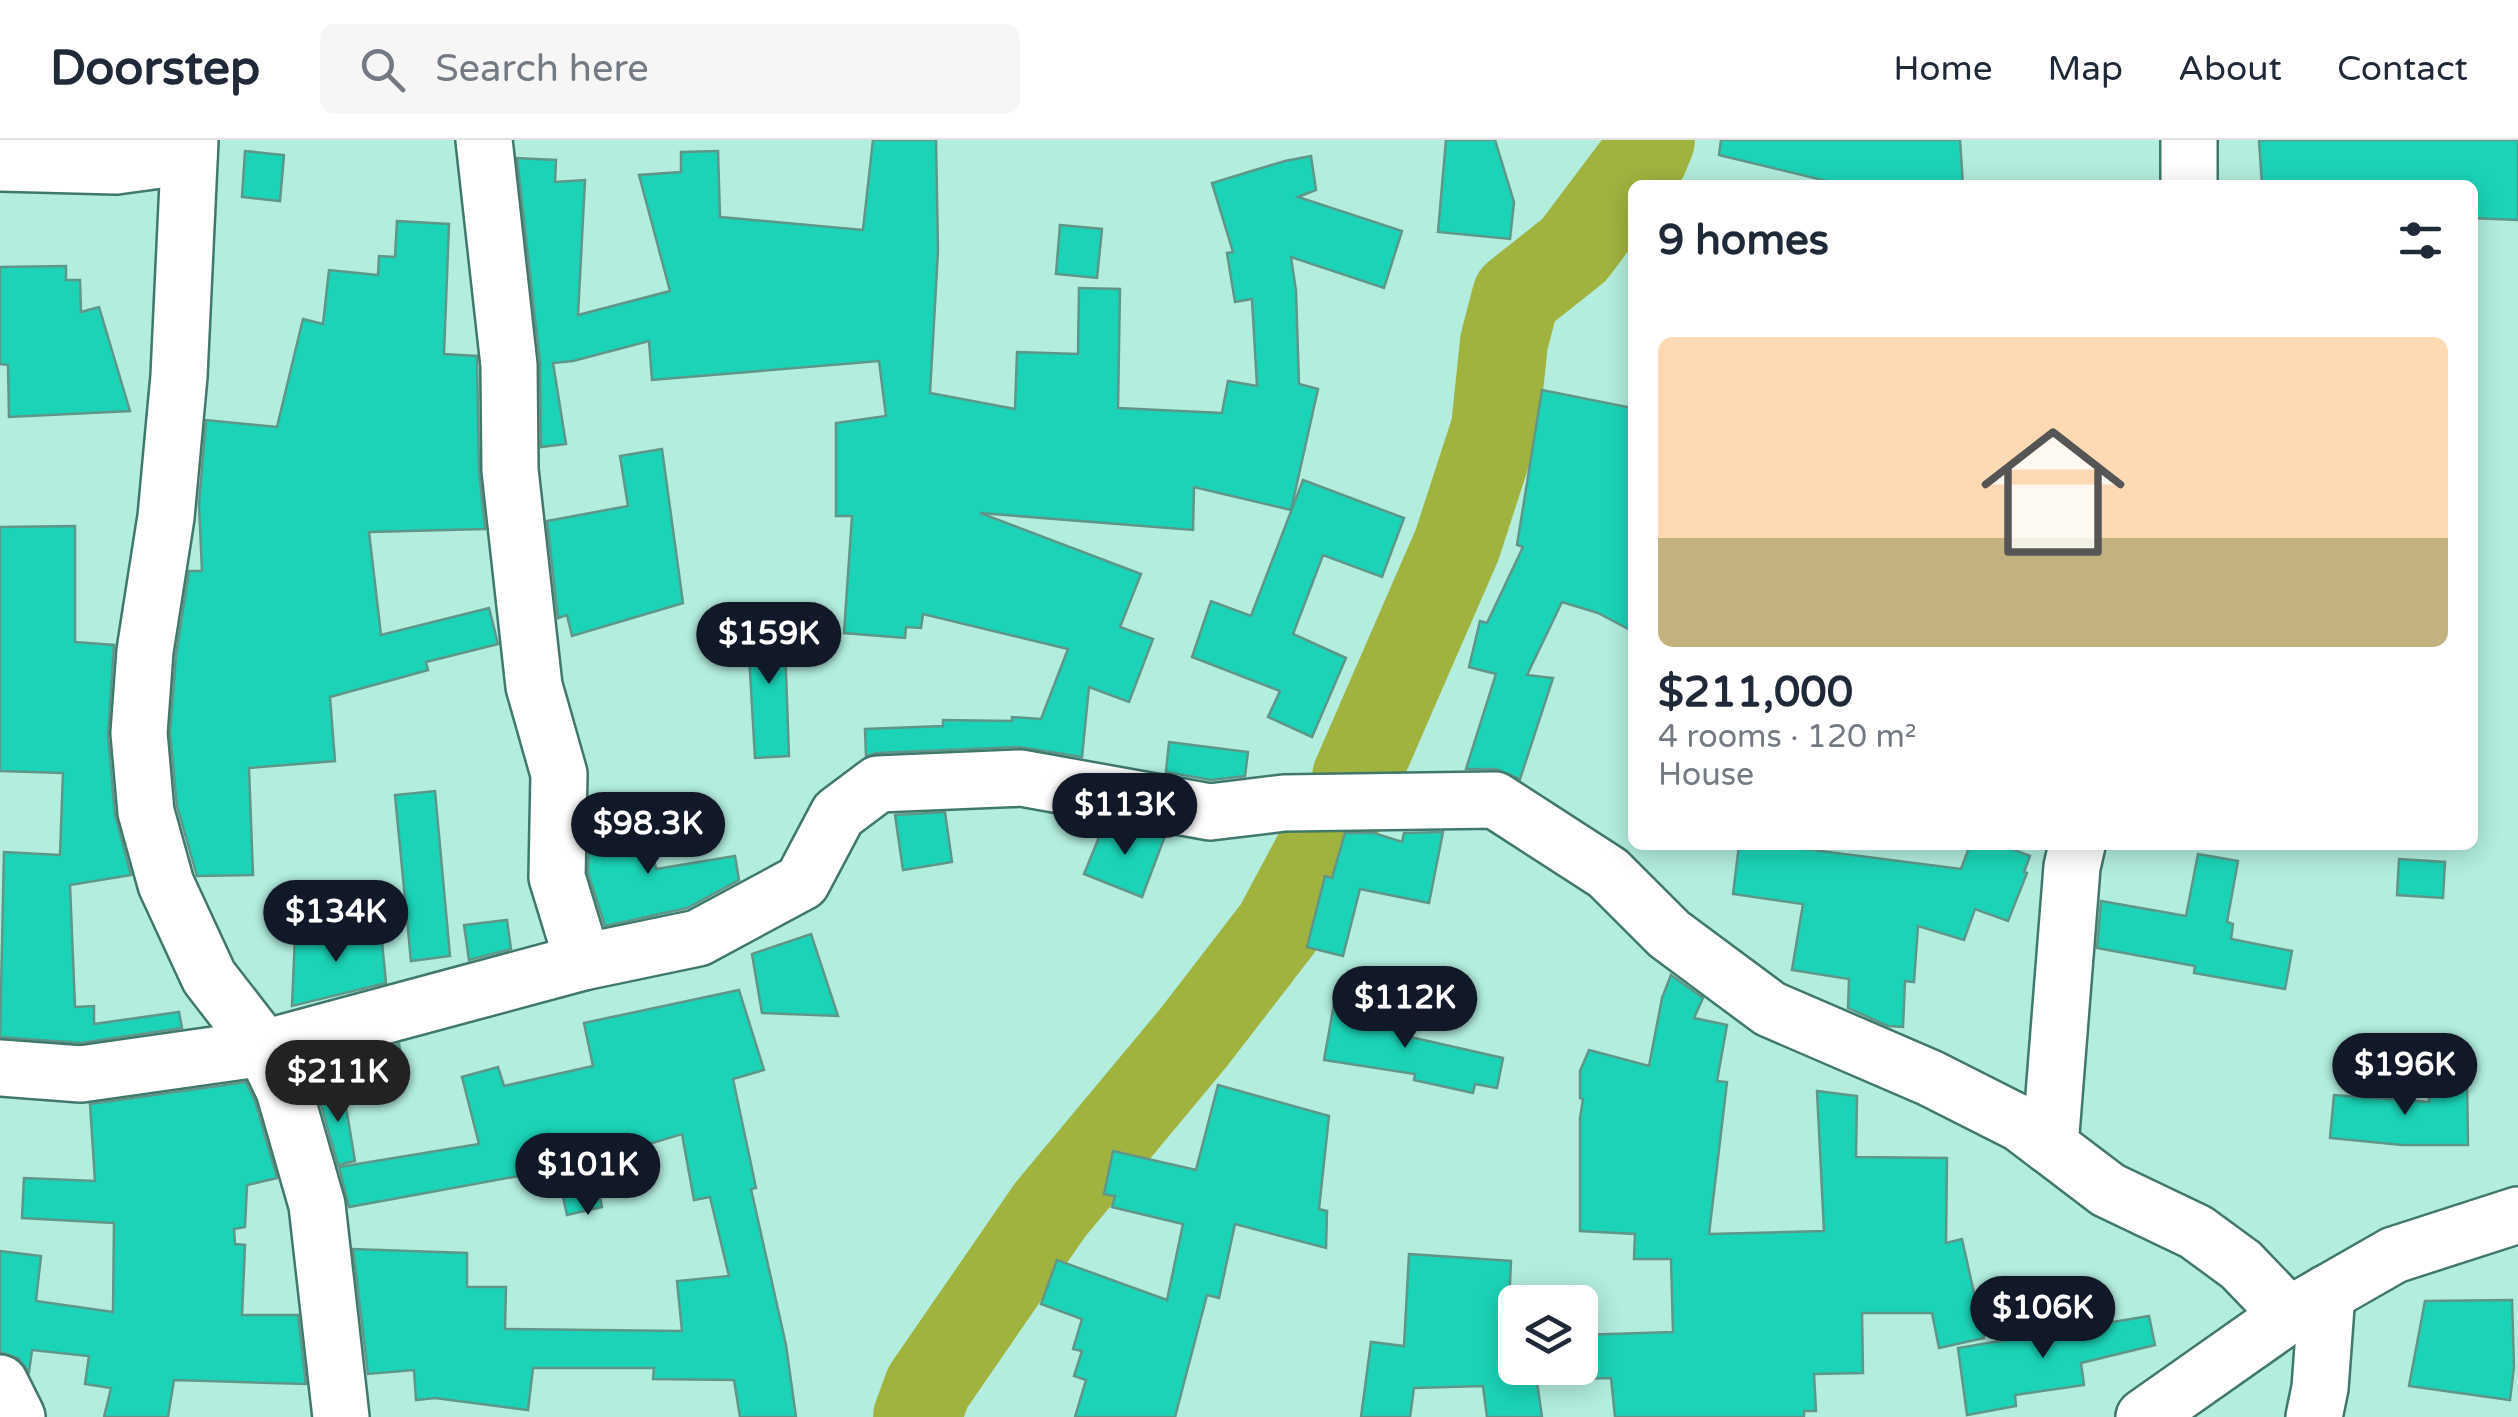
<!DOCTYPE html>
<meta charset="utf-8">
<style>
:root{--surface:#fff;--page:#f6f6f7;--text:#1f2937;--muted:#747a83;--line:#e0e1e3;--accent:#111827}
body{margin:0;font-family:"Varela Round",sans-serif;background:var(--page);color:var(--text);height:100vh;display:flex;flex-direction:column;font-size:38px;white-space:nowrap}
*{box-sizing:border-box;margin:0}
p{font-size:32px;color:var(--muted)}
.icon{flex:none;width:55px;height:55px;fill:none;stroke:currentColor;stroke-width:2;stroke-linecap:round;stroke-linejoin:round}
.map{position:relative;flex:1;overflow:hidden}
.panel{position:absolute;left:1628px;top:40px;width:850px;height:670px;display:flex;flex-direction:column;background:var(--surface);border-radius:15px;box-shadow:0 5px 25px #0003}
.panel>*{flex:none}
.buttons{position:absolute;left:1498px;top:1145px;display:grid;gap:20px}
.buttons a{display:grid;place-items:center;width:100px;height:100px;border-radius:15px;background:var(--surface);box-shadow:0 5px 25px #0003;font-size:50px}
.price{position:absolute;translate:-50% -85px;padding:0 22px;border-radius:35px;background:var(--accent);color:#fff;font-size:32px;line-height:65px;filter:drop-shadow(0 2px 5px #0008)}
.price::after{content:'';position:absolute;left:50%;top:60px;width:30px;height:22px;margin-left:-15px;background:inherit;clip-path:polygon(0 0,100% 0,50% 100%)}
.price.on{background:#222;color:#fff}
ul{padding:0;list-style:none}
li{display:grid;align-content:center;gap:20px;height:530px;padding:0 30px}
li+li{border-top:2px solid var(--line)}
li span{display:grid;place-items:center;height:310px;border-radius:15px;color:#555}
li>.icon{margin-inline-start:auto}
span .icon{width:180px;height:180px;fill:#fffc;stroke-width:1}
li b{font-size:42px}
h2{display:flex;justify-content:space-between;align-items:center;height:120px;padding:0 30px;font-size:42px}
header{display:flex;align-items:center;gap:60px;box-sizing:border-box;height:140px;padding:0 50px;background:var(--surface);border-bottom:2px solid var(--line)}
header strong{font-size:48px}
nav{display:flex;gap:55px;margin-inline-start:auto;font-size:35px}
.search{width:700px;height:90px;background:var(--page);display:flex;align-items:center;gap:25px;box-sizing:border-box;padding:0 35px;border-radius:15px;color:var(--muted);font-size:38px}
.map>svg:first-child{display:block}
.lines{fill:none;stroke-linecap:round;stroke-linejoin:round}
.river{stroke:#a1b33f;stroke-width:88}
.building{fill:#1bd4b7;stroke:#5e978a;stroke-width:2.5}
.minor-casing{stroke:#40786c;stroke-width:60}
.minor{stroke:#fff;stroke-width:55}
</style>
<header>
<strong>Doorstep</strong>
<div class="search"><svg class="icon" aria-label="search" viewBox="0 0 24 24"><circle cx="10" cy="10" r="6"/><path d="M15 15l6 6"/></svg>Search here</div>
<nav><a>Home</a><a>Map</a><a>About</a><a>Contact</a></nav>
</header>
<div class="map">
<svg width="2518" height="1277" viewBox="0 0 2518 1277">
<rect width="100%" height="100%" fill="#b2edde"/>
<g class="lines">
<g class="river">
<polyline points="1356,637 1457,405 1495,288 1504,202 1516,156 1574,110 1644,17 1651,0"/>
<polyline points="917,1277 928,1247 1050,1070 1194,897 1278,788 1337,678"/>
</g>
</g>
<g class="building">
<polygon points="873,0 936,0 938,111 930,253 1015,269 1017,212 1078,214 1079,148 1120,149 1118,268 1222,273 1228,241 1257,246 1252,159 1235,162 1227,113 1233,112 1212,43 1285,21 1311,16 1316,50 1298,57 1402,91 1384,148 1291,117 1296,151 1299,244 1318,249 1291,370 1194,347 1193,390 980,373 1141,434 1120,487 1153,499 1129,562 1089,547 1082,617 1020,607 877,613 866,616 865,589 943,586 943,580 1012,581 1012,577 1041,579 1068,509 923,474 921,488 906,487 905,498 844,493 852,376 836,376 836,283 886,276 879,221 652,240 649,201 573,221 553,223 566,304 541,307 540,222 517,18 556,20 555,42 585,40 578,175 670,151 639,35 681,32 681,12 718,11 720,77 863,90"/>
<polygon points="1446,0 1495,0 1514,62 1510,99 1438,92"/>
<polygon points="1721,0 1960,0 1963,45 1839,44 1719,15"/>
<polygon points="2259,0 2518,0 2518,80 2472,78 2472,45 2262,45"/>
<polygon points="245,11 284,15 280,61 242,57"/>
<polygon points="397,81 449,84 444,214 477,216 479,330 485,389 369,392 381,495 489,468 498,504 426,522 428,530 330,557 335,621 249,628 253,735 197,736 177,666 170,593 176,515 189,431 202,431 199,364 206,280 277,287 303,179 323,184 329,130 378,135 379,116 395,117"/>
<polygon points="1060,85 1102,89 1097,138 1056,134"/>
<polygon points="66,126 66,140 80,140 81,172 99,167 130,271 9,277 8,225 0,224 0,127"/>
<polygon points="1542,250 1632,268 1632,491 1598,473 1562,462 1527,535 1553,538 1520,639 1496,629 1466,629 1496,534 1469,527 1480,481 1487,483 1523,407 1517,405"/>
<polygon points="662,309 683,463 572,496 567,475 558,478 547,381 628,366 620,316"/>
<polygon points="1303,340 1404,378 1382,437 1323,415 1293,494 1346,518 1312,597 1268,577 1280,551 1192,517 1211,461 1251,476"/>
<polygon points="75,386 75,502 114,505 108,595 115,675 131,735 70,745 75,867 94,866 94,884 179,872 182,888 80,903 0,897 4,712 60,715 63,633 0,631 0,387"/>
<polygon points="784,478 789,616 755,618 747,480"/>
<polygon points="1169,602 1248,612 1245,636 1211,640 1166,632"/>
<polygon points="435,651 450,816 411,821 395,655"/>
<polygon points="945,672 952,722 903,730 895,675"/>
<polygon points="646,682 656,729 735,716 739,740 687,768 605,786 588,733 589,694"/>
<polygon points="1104,685 1165,696 1142,757 1084,734"/>
<polygon points="1443,692 1429,763 1360,749 1343,816 1307,807 1325,736 1332,738 1345,693 1374,693 1402,702 1404,693"/>
<polygon points="1739,705 1775,705 1961,729 1970,705 2002,705 2030,716 2024,732 2027,733 2008,781 1975,769 1964,800 1918,786 1914,842 1905,841 1903,887 1888,886 1848,868 1849,839 1792,830 1803,764 1733,754"/>
<polygon points="2198,714 2238,721 2227,782 2233,784 2231,799 2292,811 2285,849 2194,833 2195,826 2097,808 2101,761 2186,776"/>
<polygon points="2399,719 2445,722 2443,758 2397,755"/>
<polygon points="507,780 511,809 469,820 464,785"/>
<polygon points="381,791 386,843 292,866 295,795"/>
<polygon points="811,794 838,876 762,873 752,814"/>
<polygon points="1671,835 1703,858 1694,878 1727,885 1717,941 1727,942 1709,1094 1824,1091 1817,951 1857,956 1856,1017 1947,1018 1946,1103 1962,1099 1984,1198 1939,1208 1932,1173 1862,1173 1863,1233 1814,1234 1816,1271 1804,1271 1804,1277 1615,1277 1611,1238 1580,1239 1580,1195 1673,1192 1671,1119 1634,1119 1635,1094 1580,1091 1580,978 1583,959 1580,958 1580,931 1589,910 1649,926 1662,858"/>
<polygon points="739,850 764,930 733,939 756,1048 751,1049 786,1205 796,1277 740,1277 734,1240 653,1239 654,1228 533,1228 528,1270 435,1258 416,1260 414,1230 368,1234 353,1109 467,1113 467,1147 506,1147 505,1189 682,1191 677,1141 729,1136 710,1057 694,1060 682,994 592,1021 602,1067 567,1075 557,1029 349,1067 339,1027 479,1004 462,937 498,927 504,946 593,926 584,883"/>
<polygon points="1334,864 1400,875 1397,894 1503,918 1497,948 1475,944 1473,953 1414,940 1415,934 1324,920"/>
<polygon points="399,904 404,933 350,942 346,918"/>
<polygon points="2429,941 2467,941 2468,1005 2402,1005 2330,998 2334,955 2429,962"/>
<polygon points="246,942 255,961 277,1038 247,1045 245,1087 234,1089 235,1104 245,1105 242,1175 298,1175 306,1244 174,1240 168,1277 104,1277 111,1248 85,1244 89,1216 32,1210 29,1232 18,1218 0,1212 0,1111 41,1116 36,1161 113,1172 114,1083 22,1078 24,1038 95,1041 90,964"/>
<polygon points="1218,945 1329,976 1319,1069 1327,1071 1326,1108 1235,1084 1219,1158 1207,1155 1175,1277 1075,1277 1086,1240 1074,1236 1082,1211 1073,1209 1082,1179 1041,1164 1057,1120 1167,1160 1183,1084 1112,1067 1115,1056 1104,1054 1113,1011 1196,1030"/>
<polygon points="343,949 355,1021 338,1025 318,954"/>
<polygon points="1409,1114 1511,1121 1506,1228 1535,1228 1542,1277 1487,1277 1483,1246 1414,1248 1410,1277 1361,1277 1371,1202 1404,1206"/>
<polygon points="2512,1160 2514,1227 2510,1260 2409,1246 2425,1161"/>
<polygon points="2149,1176 2155,1205 2081,1223 2084,1245 2015,1255 2016,1266 1967,1275 1958,1208"/>
</g>
<g class="lines">
<defs>
<g id="minor">
<polyline points="190,0 179,236 166,377 145,511 139,593 146,672 166,744 209,837 264,908 284,950 317,1065 341,1277"/>
<polyline points="484,0 509,225 510,330 534,546 559,634 557,737 583,822"/>
<polyline points="2189,0 2189,45"/>
<polyline points="0,23 116,26 189,16"/>
<polyline points="0,928 81,934 264,908 583,822 698,798 802,742 838,674 878,644 1021,638 1210,672 1284,663 1495,660 1608,733 1669,794 1770,869 1930,938 2021,984 2108,1050 2196,1092 2241,1125 2289,1175"/>
<polyline points="2050,1006 2072,727 2077,705"/>
<polyline points="0,1243 17,1277"/>
<polyline points="2144,1277 2289,1175 2394,1115 2518,1075"/>
<polyline points="2314,1277 2320,1248 2327,1153"/>
</g>
</defs>
<use href="#minor" class="minor-casing"/>
<use href="#minor" class="minor"/>
</g>
</svg>
<div class="buttons">
<a><svg class="icon" aria-label="layers" viewBox="0 0 24 24"><path d="M12 4l9 5-9 5-9-5zM3 14l9 5 9-5"/></svg></a>
</div>
<b class="price" style="left:769px;top:547px">$159K</b>
<b class="price" style="left:1125px;top:718px">$113K</b>
<b class="price" style="left:648px;top:737px">$98.3K</b>
<b class="price" style="left:336px;top:825px">$134K</b>
<b class="price" style="left:1405px;top:911px">$112K</b>
<b class="price" style="left:2405px;top:978px">$196K</b>
<b class="price on" style="left:338px;top:985px">$211K</b>
<b class="price" style="left:588px;top:1078px">$101K</b>
<b class="price" style="left:2043px;top:1221px">$106K</b>
<section class="panel">
<h2>9 homes<svg class="icon" aria-label="filters" viewBox="0 0 24 24"><path d="M4 7h16M4 17h16"/><circle cx="9" cy="7" r="2"/><circle cx="15" cy="17" r="2"/></svg></h2>
<ul>
<li><span style="background:linear-gradient(#ffd9b3 65%,#c2b280 0)"><svg class="icon" aria-label="home" viewBox="0 0 24 24"><path d="M3 11l9-7 9 7M6 9v11h12V9"/></svg></span><div><b>$211,000</b><p>4 rooms · 120 m²</p><p>House</p></div></li>
</ul>
</section>
</div>
